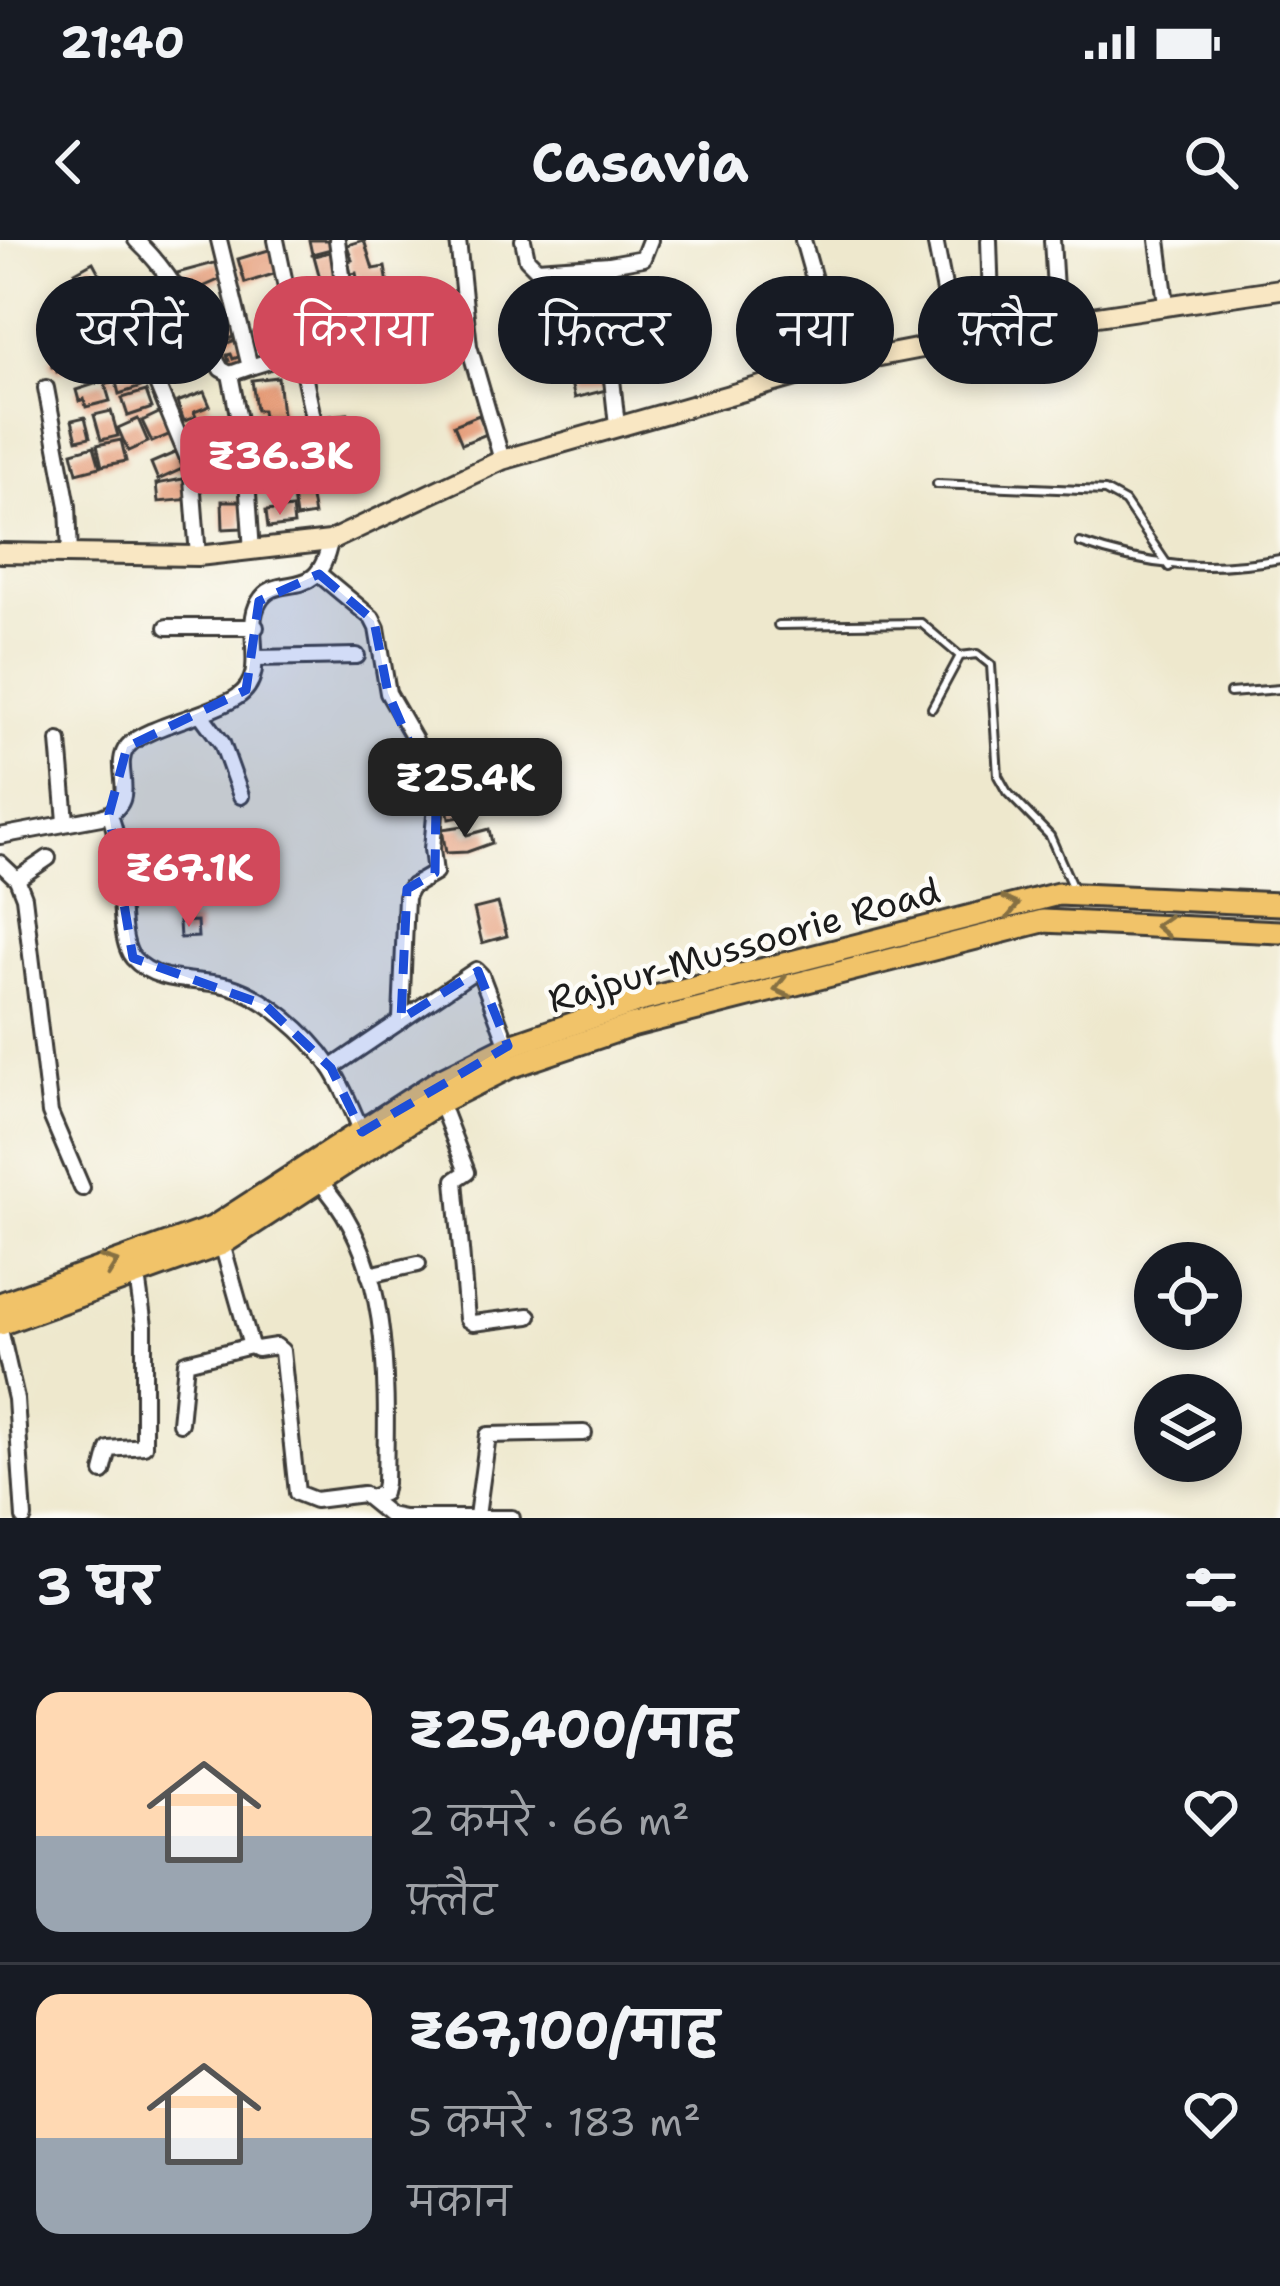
<!DOCTYPE html>
<html lang="hi">
<meta charset="utf-8">
<style>
:root{--surface:#171b24;--page:#20242c;--text:#f1f3f6;--muted:#9ea1a6;--line:#363941;--accent:#d1495b}
body{margin:0;font-family:"Shantell Sans","Playpen Sans Deva",sans-serif;background:var(--page);color:var(--text);height:100vh;display:flex;flex-direction:column;font-size:45px;white-space:nowrap}
*{box-sizing:border-box;margin:0}
p{font-size:39px;color:var(--muted)}
.icon{flex:none;width:66px;height:66px;fill:none;stroke:currentColor;stroke-width:2;stroke-linecap:round;stroke-linejoin:round}
.map{position:relative;height:1278px;overflow:hidden}
.panel{display:flex;flex-direction:column;background:var(--surface);flex:1}
.panel>*{flex:none}
.hud{position:absolute;left:36px;top:36px;width:1209px;height:108px;display:flex;gap:24px}
.tools{position:absolute;left:1134px;top:1002px;display:grid;gap:24px}
.tools a{display:grid;place-items:center;width:108px;height:108px;border-radius:50%;background:var(--surface);box-shadow:0 6px 18px #0003;font-size:60px}
.price{position:absolute;translate:-50% -102px;padding:0 27px;border-radius:24px;background:var(--accent);color:#fff;font-size:39px;line-height:78px;filter:drop-shadow(0 3px 6px #0008)}
.price::after{content:'';position:absolute;left:50%;top:72px;width:36px;height:27px;margin-left:-18px;background:inherit;clip-path:polygon(0 0,100% 0,50% 100%)}
.price.on{background:#222;color:#fff}
ul{padding:0;list-style:none}
li{display:flex;align-items:center;gap:36px;height:300px;padding:0 36px}
li+li{border-top:3px solid var(--line)}
li span{display:grid;place-items:center;flex:none;width:336px;height:240px;border-radius:24px;color:#555}
li>.icon{margin-inline-start:auto}
span .icon{width:144px;height:144px;fill:#fffc;stroke-width:1}
li b{font-size:51px}
h2{display:flex;justify-content:space-between;align-items:center;height:144px;padding:0 36px;font-size:51px}
.tag{padding:0 42px;border-radius:54px;background:var(--surface);box-shadow:0 6px 18px #0003;font-size:42px;line-height:108px}
.tag.on{background:var(--accent);color:#fff}
.status{display:flex;justify-content:space-between;align-items:center;height:84px;padding:0 60px;background:var(--surface);direction:ltr}
.status svg{height:33px;fill:currentColor}
header{display:flex;justify-content:space-between;align-items:center;height:156px;padding:0 36px;background:var(--surface);font-size:54px;font-weight:700}
.map>svg:first-child{display:block}
.building{fill:#e3946e}
.lines{fill:none;stroke-linecap:round;stroke-linejoin:round}
.lane-casing{stroke:#3c3b37;stroke-width:12}
.street-casing{stroke:#3c3b37;stroke-width:20}
.secondary-casing{stroke:#3c3b37;stroke-width:24}
.primary-casing{stroke:#3c3b37;stroke-width:27}
.lane{stroke:#fff;stroke-width:6}
.street{stroke:#fff;stroke-width:14}
.secondary{stroke:#f9e7c3;stroke-width:18}
.primary{stroke:#f1c369;stroke-width:21}
.oneway{stroke:#867042}
.marked{fill:#1d4ed8;fill-opacity:0.2;stroke:#1d4ed8;stroke-width:9;stroke-dasharray:24 15;stroke-linejoin:round}
.labels{text-anchor:middle;dominant-baseline:central;stroke-width:9;stroke-linejoin:round;paint-order:stroke}
.street-label{font-size:36px;fill:#1c1c1c;stroke:#fdfcf7}
</style>
<div class="status"><b>21:40</b><svg viewBox="0 0 49 12"><path d="M0 12V9h3v3zM5 12V6h3v6zM10 12V3h3v9zM15 12V0h3v12zM26 1h20v11H26zM47 4h2v5h-2z"/></svg></div>
<header><svg class="icon" aria-label="back" viewBox="0 0 24 24"><path d="M15 5l-7 7 7 7"/></svg>Casavia<svg class="icon" aria-label="search" viewBox="0 0 24 24"><circle cx="10" cy="10" r="6"/><path d="M15 15l6 6"/></svg></header>
<div class="map">
<svg width="1280" height="1278" viewBox="0 0 1280 1278">
<rect width="100%" height="100%" fill="#fdfcf7"/>
<filter id="ink" filterUnits="userSpaceOnUse"><feTurbulence type="fractalNoise" baseFrequency=".00833" numOctaves="2"/><feDisplacementMap in="SourceGraphic" scale="24" xChannelSelector="R" yChannelSelector="G"/><feConvolveMatrix kernelMatrix="1 2 1 2 8 2 1 2 1" color-interpolation-filters="sRGB"/></filter>
<filter id="wash" filterUnits="userSpaceOnUse"><feTurbulence type="fractalNoise" baseFrequency=".004" numOctaves="4" result="noise"/><feDisplacementMap in="SourceGraphic" scale="48" xChannelSelector="R" yChannelSelector="G"/><feGaussianBlur stdDeviation="2.7" result="paint"/><feColorMatrix in="noise" values="0 0 0 0 0 0 0 0 0 0 0 0 0 0 0 0 0 1.4 0 .05"/><feComposite in="paint" operator="in"/></filter>
<g filter="url(#wash)">
<rect width="100%" height="100%" fill="#eee8cd"/>
<g id="blocks">
<g class="building">
<polygon points="309,0 333,0 335,8 312,14"/>
<polygon points="364,0 373,29 385,27 388,44 371,48 370,45 360,51 356,33 351,34 348,21 352,20 347,5"/>
<polygon points="272,9 280,32 245,43 238,19"/>
<polygon points="334,11 345,52 325,57 314,16"/>
<polygon points="93,22 108,50 90,60 75,32"/>
<polygon points="218,22 223,38 189,53 186,46 182,48 177,33"/>
<polygon points="79,48 87,65 69,73 62,55"/>
<polygon points="174,48 184,69 163,81 161,76 152,80 146,61"/>
<polygon points="322,56 332,91 313,96 303,61"/>
<polygon points="393,58 398,75 367,83 362,66"/>
<polygon points="120,62 122,68 127,67 134,92 129,94 127,89 106,98 98,73"/>
<polygon points="231,68 238,96 211,104 204,78"/>
<polygon points="71,74 75,94 47,101 42,80"/>
<polygon points="419,77 421,87 414,88 420,90 423,103 405,112 399,86"/>
<polygon points="133,94 138,113 103,121 98,103"/>
<polygon points="74,97 77,108 55,113 52,103"/>
<polygon points="241,98 244,115 233,119 231,114 227,115 229,121 221,123 213,108"/>
<polygon points="595,110 606,150 575,158 564,118"/>
<polygon points="83,111 86,126 57,132 56,127 52,127 50,118"/>
<polygon points="110,123 114,137 136,130 147,145 119,154 116,142 108,144 103,126"/>
<polygon points="278,137 283,184 311,180 315,204 287,208 284,189 269,190 268,178 263,177 262,170 256,170 252,140"/>
<polygon points="104,141 110,161 86,167 84,159 79,161 76,150"/>
<polygon points="146,151 152,168 128,176 122,158"/>
<polygon points="204,152 210,166 194,172 196,177 184,181 177,162"/>
<polygon points="111,171 118,196 101,200 94,175"/>
<polygon points="161,172 171,194 152,202 142,181"/>
<polygon points="348,174 350,199 324,201 322,177"/>
<polygon points="479,175 487,194 462,204 454,185"/>
<polygon points="85,177 90,197 77,200 72,180"/>
<polygon points="138,179 148,202 128,211 118,188"/>
<polygon points="230,192 235,214 206,221 201,198"/>
<polygon points="121,200 126,221 102,226 97,205"/>
<polygon points="94,206 100,227 77,233 72,212"/>
<polygon points="179,211 186,227 158,240 151,223"/>
<polygon points="287,223 291,247 260,252 256,228"/>
<polygon points="188,238 193,259 158,262 156,244"/>
<polygon points="310,253 314,275 296,278 293,256"/>
<polygon points="222,261 242,261 242,288 223,289"/>
<polygon points="292,268 294,285 268,288 266,271"/>
<polygon points="475,548 481,565 468,568 466,576 449,579 446,557"/>
<polygon points="464,586 467,595 489,589 492,603 467,612 446,613 442,589"/>
<polygon points="222,601 227,620 192,629 187,610"/>
<polygon points="498,663 507,696 482,703 474,669"/>
<polygon points="197,681 198,697 180,698 179,682"/>
</g>
</g>
</g>
<g filter="url(#ink)">
<use href="#blocks" fill-opacity="0" stroke="#3c3b37" stroke-width="3"/>
<g class="lines">
<defs>
<g id="lane">
<polyline points="937,244 1105,251 1125,262 1169,327"/>
<path d="M1080,303C1147,327 1209,332 1280,319"/>
<polyline points="778,385 921,383 960,416"/>
<polyline points="1230,453 1280,449"/>
<polyline points="932,468 960,416 977,414 991,425 998,536 1007,552 1050,596 1074,651"/>
</g>
<g id="street">
<path d="M136,0C176,37 194,82 221,129L230,134L245,211L252,311"/>
<polyline points="219,0 250,127 230,134"/>
<polyline points="276,0 317,197"/>
<polyline points="337,0 351,98"/>
<polyline points="458,0 469,106 502,220"/>
<polyline points="523,0 527,19 537,29 610,24 597,90 610,120 617,186"/>
<polyline points="803,0 838,124"/>
<polyline points="935,0 955,103"/>
<polyline points="989,0 992,95"/>
<polyline points="1052,0 1057,82"/>
<polyline points="1158,0 1166,64"/>
<polyline points="610,24 643,18 650,0"/>
<polyline points="91,65 122,59 130,65 143,110 191,226 198,316"/>
<polyline points="250,127 408,79"/>
<polyline points="46,148 68,266 70,314"/>
<polyline points="319,334 372,378 377,388 388,453 415,500 425,547 436,564 432,609 435,633 411,647 406,657 401,779"/>
<polyline points="167,387 256,387"/>
<polyline points="255,418 357,416"/>
<polyline points="202,476 222,503 241,556"/>
<polyline points="59,501 66,581"/>
<path d="M109,574C127,610 114,697 133,718C157,745 198,738 229,746C265,756 309,795 329,825C343,845 352,870 362,892"/>
<path d="M0,596L101,577C144,562 109,528 128,506C144,487 210,475 237,457C271,435 242,390 259,362C278,329 318,367 330,301"/>
<polyline points="0,623 17,639 24,657 50,873 82,948"/>
<polyline points="17,639 48,618"/>
<polyline points="331,828 476,730 481,735 508,806"/>
<polyline points="440,862 467,932 455,940 467,1079 473,1083 529,1076"/>
<path d="M319,941C392,1018 387,1143 385,1243L383,1253L370,1258"/>
<polyline points="222,1004 251,1106 257,1109 276,1106 282,1111 297,1253 315,1260 363,1254 389,1275 404,1278"/>
<polyline points="369,1035 418,1024"/>
<polyline points="0,1089 16,1159 24,1278"/>
<polyline points="180,1183 186,1122 251,1106"/>
<polyline points="103,1232 109,1209 144,1206 144,1086 137,1036"/>
<polyline points="477,1276 488,1195 584,1193"/>
<polyline points="405,1278 512,1278"/>
</g>
<polyline id="secondary" points="0,313 198,316 330,301 502,220 838,124 1057,82 1280,49"/>
<g id="primary">
<polyline points="0,1064 212,988 440,840 508,806 639,761 1058,654 1280,664"/>
<polyline points="0,1084 222,1004 440,862 510,827 631,786 1043,681 1280,692"/>
</g>
</defs>
<use href="#lane" class="lane-casing"/>
<use href="#street" class="street-casing"/>
<use href="#secondary" class="secondary-casing"/>
<use href="#primary" class="primary-casing"/>
<use href="#lane" class="lane"/>
<use href="#street" class="street"/>
<use href="#secondary" class="secondary"/>
<use href="#primary" class="primary"/>
</g>
<defs><path id="oneway-chevron" d="M-2-3.5L2.5 0L-2 3.5" fill="none" stroke-width="1.6" stroke-linecap="round" stroke-linejoin="round" transform="scale(3)"/></defs>
<g class="oneway">
<use href="#oneway-chevron" transform="translate(1011 666) rotate(-14)"/>
<use href="#oneway-chevron" transform="translate(1163 686) rotate(-177)"/>
<use href="#oneway-chevron" transform="translate(782 748) rotate(166)"/>
<use href="#oneway-chevron" transform="translate(110 1024) rotate(-20)"/>
</g>
</g>
<path class="marked" d="M319,334L374,381L388,453L436,564L435,633L407,649L401,779L478,731L508,806L362,892L331,828L265,765L133,718L109,574L127,507L246,450L259,361Z"/>
<g class="labels">
<g class="street-label">
<text transform="translate(744 705) rotate(-16)">Rajpur-Mussoorie Road</text>
</g>
</g>
</svg>
<div class="tools">
<a><svg class="icon" aria-label="locate" viewBox="0 0 24 24"><circle cx="12" cy="12" r="6"/><path d="M12 2v4M12 18v4M2 12h4M18 12h4"/></svg></a>
<a><svg class="icon" aria-label="layers" viewBox="0 0 24 24"><path d="M12 4l9 5-9 5-9-5zM3 14l9 5 9-5"/></svg></a>
</div>
<b class="price" style="left:280px;top:278px">₹36.3K</b>
<b class="price on" style="left:465px;top:600px">₹25.4K</b>
<b class="price" style="left:189px;top:690px">₹67.1K</b>
<div class="hud">
<a class="tag">खरीदें</a>
<a class="tag on">किराया</a>
<a class="tag">फ़िल्टर</a>
<a class="tag">नया</a>
<a class="tag">फ़्लैट</a>
</div>
</div>
<section class="panel">
<h2>3 घर<svg class="icon" aria-label="filters" viewBox="0 0 24 24"><path d="M4 7h16M4 17h16"/><circle cx="9" cy="7" r="2"/><circle cx="15" cy="17" r="2"/></svg></h2>
<ul>
<li><span style="background:linear-gradient(#ffd9b3 60%,#9aa5b1 0)"><svg class="icon" aria-label="home" viewBox="0 0 24 24"><path d="M3 11l9-7 9 7M6 9v11h12V9"/></svg></span><div><b>₹25,400/माह</b><p>2 कमरे · 66 m²</p><p>फ़्लैट</p></div><svg class="icon" aria-label="heart" viewBox="0 0 24 24"><path d="M12 20l-8-8c-3-5 5-10 8-4 3-6 11-1 8 4z"/></svg></li>
<li><span style="background:linear-gradient(#ffd9b3 60%,#9aa5b1 0)"><svg class="icon" aria-label="home" viewBox="0 0 24 24"><path d="M3 11l9-7 9 7M6 9v11h12V9"/></svg></span><div><b>₹67,100/माह</b><p>5 कमरे · 183 m²</p><p>मकान</p></div><svg class="icon" aria-label="heart" viewBox="0 0 24 24"><path d="M12 20l-8-8c-3-5 5-10 8-4 3-6 11-1 8 4z"/></svg></li>
</ul>
</section>
